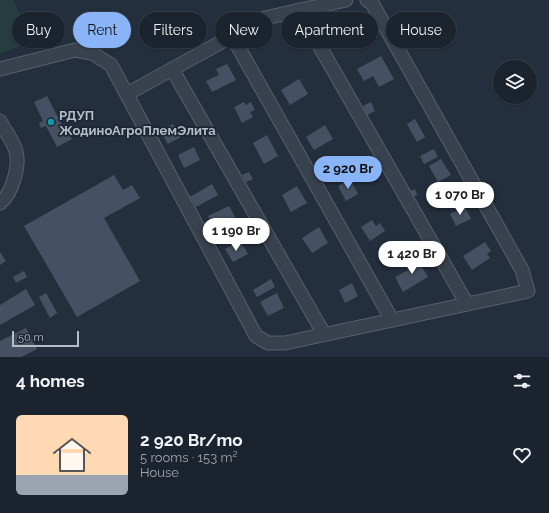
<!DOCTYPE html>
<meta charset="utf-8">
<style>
:root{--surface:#1b232e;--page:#242b36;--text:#f1f3f6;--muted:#a0a4aa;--line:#39404a;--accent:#8ab4f8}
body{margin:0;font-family:Raleway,sans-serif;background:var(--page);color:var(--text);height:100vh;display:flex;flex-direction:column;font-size:15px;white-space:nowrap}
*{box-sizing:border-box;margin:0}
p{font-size:13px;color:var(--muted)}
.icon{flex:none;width:22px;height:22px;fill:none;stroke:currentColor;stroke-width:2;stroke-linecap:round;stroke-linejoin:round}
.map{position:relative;height:357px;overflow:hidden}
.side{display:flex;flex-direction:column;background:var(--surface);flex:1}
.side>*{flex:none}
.top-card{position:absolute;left:12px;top:12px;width:525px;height:36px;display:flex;gap:8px}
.tools{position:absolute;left:493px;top:60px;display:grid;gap:8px}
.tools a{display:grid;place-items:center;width:44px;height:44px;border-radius:50%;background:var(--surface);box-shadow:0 1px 3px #0004,0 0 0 1px var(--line);font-size:20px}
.scale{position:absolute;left:12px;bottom:10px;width:67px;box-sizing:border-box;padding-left:4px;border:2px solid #b4bcc9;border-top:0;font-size:11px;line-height:14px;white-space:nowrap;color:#b4bcc9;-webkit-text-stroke:3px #1d2633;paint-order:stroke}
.price{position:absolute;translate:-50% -34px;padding:0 9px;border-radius:14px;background:#fff;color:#222;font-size:13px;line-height:26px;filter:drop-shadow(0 1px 2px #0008)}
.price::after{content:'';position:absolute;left:50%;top:24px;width:12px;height:9px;margin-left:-6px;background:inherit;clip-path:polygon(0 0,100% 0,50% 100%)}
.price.current{background:var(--accent);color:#111}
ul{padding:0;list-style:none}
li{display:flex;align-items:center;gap:12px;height:100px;padding:0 16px}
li+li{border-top:1px solid var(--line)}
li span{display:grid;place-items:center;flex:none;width:112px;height:80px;border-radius:6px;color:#555}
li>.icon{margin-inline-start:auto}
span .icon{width:48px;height:48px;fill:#fffc;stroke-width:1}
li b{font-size:17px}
h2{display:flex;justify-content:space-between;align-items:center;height:48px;padding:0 16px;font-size:17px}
.tag{padding:0 14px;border-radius:18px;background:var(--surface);box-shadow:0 1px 3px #0004,0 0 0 1px var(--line);font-size:14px;line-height:36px}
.tag.current{background:var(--accent);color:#111}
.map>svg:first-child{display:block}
.green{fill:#263c3f}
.building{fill:#455162}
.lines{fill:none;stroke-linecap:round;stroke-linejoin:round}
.minor-casing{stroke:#565f6c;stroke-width:15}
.minor{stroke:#38414e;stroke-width:13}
.culture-dot{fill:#0f9aa8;stroke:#1d2633;stroke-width:1.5}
.labels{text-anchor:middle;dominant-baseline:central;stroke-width:3.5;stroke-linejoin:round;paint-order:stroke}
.poi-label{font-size:13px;font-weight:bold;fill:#b4bcc9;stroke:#1d2633;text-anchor:start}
</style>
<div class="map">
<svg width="549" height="357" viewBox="0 0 549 357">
<rect width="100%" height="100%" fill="#242f3e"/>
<polygon class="green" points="0,0 13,0 32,41 0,54"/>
<g class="building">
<polygon points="358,19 367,34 354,41 346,27"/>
<polygon points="381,56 394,79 379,87 373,76 364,81 357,69"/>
<polygon points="227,64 236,80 212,92 206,81 219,75 216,69"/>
<polygon points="299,79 308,94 290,105 281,90"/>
<polygon points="47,96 63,127 65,126 72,139 57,147 46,126 41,128 39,123 43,121 34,102"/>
<polygon points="244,102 246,105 251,102 255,110 250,112 253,117 242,123 234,107"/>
<polygon points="371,102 375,111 367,115 363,106"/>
<polygon points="415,119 425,137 417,142 407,124"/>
<polygon points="173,124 181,137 168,144 160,131"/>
<polygon points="325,125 333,139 314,150 306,137"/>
<polygon points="267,135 278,156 264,164 253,143"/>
<polygon points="194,147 200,160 184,168 178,155"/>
<polygon points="434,149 438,157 424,164 420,156"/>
<polygon points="441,159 451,175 438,182 429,166"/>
<polygon points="249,172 253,179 246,182 242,175"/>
<polygon points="114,175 123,190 132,185 140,198 104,218 140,281 77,317 24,226"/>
<polygon points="350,179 358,194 346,201 338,186"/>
<polygon points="212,184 218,195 196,207 190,197"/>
<polygon points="297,186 307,203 291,212 282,195"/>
<polygon points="415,189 417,195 411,198 409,192"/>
<polygon points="229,206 238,222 217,233 208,216"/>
<polygon points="465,207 471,219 456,226 450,214"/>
<polygon points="372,220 376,226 380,223 385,231 370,241 361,227"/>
<polygon points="319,227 328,243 312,253 302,238"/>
<polygon points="240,241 248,254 233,262 225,249"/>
<polygon points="485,242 491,251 487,254 490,258 472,270 463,256"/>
<polygon points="0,252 6,261 0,265"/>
<polygon points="415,255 428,277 403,292 395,277 410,269 405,261"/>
<polygon points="24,271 27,277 16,283 13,277"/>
<polygon points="271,279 275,287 257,297 253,290"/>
<polygon points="352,283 358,296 345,303 339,290"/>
<polygon points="26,289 35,305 0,325 0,305"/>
<polygon points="46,293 57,313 50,318 39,297"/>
<polygon points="277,293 284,308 268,316 260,302"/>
<polygon points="26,328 37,349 21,357 0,357 0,341"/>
</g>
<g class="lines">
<defs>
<g id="minor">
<polyline points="299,10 467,304"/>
<polyline points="232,36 392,320"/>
<polyline points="0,69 75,50 92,53 111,65 256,336 268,343 285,343 528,291 522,270 372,3 367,0"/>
<polyline points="172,69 324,334"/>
<polyline points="127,94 265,18 346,0"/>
<path d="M0,121C5,131 13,141 16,151C20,166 12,194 0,203"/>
</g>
</defs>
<use href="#minor" class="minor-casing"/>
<use href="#minor" class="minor"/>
</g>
<circle class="culture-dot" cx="51" cy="122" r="4"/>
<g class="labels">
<g class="poi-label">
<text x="59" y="115">РДУП<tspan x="59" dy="15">ЖодиноАгроПлемЭлита</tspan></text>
</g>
</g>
</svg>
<div class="tools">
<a><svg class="icon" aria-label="layers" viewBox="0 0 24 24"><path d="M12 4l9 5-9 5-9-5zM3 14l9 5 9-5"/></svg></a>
</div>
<div class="scale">50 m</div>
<b class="price current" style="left:348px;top:190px">2 920 Br</b>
<b class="price" style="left:460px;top:216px">1 070 Br</b>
<b class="price" style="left:236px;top:252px">1 190 Br</b>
<b class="price" style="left:412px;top:275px">1 420 Br</b>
<div class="top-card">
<a class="tag">Buy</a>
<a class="tag current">Rent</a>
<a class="tag">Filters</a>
<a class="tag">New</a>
<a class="tag">Apartment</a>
<a class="tag">House</a>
</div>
</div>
<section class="side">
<h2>4 homes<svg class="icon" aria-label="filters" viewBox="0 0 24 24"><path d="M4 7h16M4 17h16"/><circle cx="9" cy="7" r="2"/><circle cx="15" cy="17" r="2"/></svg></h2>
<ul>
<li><span style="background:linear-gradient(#ffd9b3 75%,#9aa5b1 0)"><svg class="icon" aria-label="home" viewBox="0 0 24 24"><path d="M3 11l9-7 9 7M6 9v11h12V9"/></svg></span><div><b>2 920 Br/mo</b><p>5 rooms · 153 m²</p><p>House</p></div><svg class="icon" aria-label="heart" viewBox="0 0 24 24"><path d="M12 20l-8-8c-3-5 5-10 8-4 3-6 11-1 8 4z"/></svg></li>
</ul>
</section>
